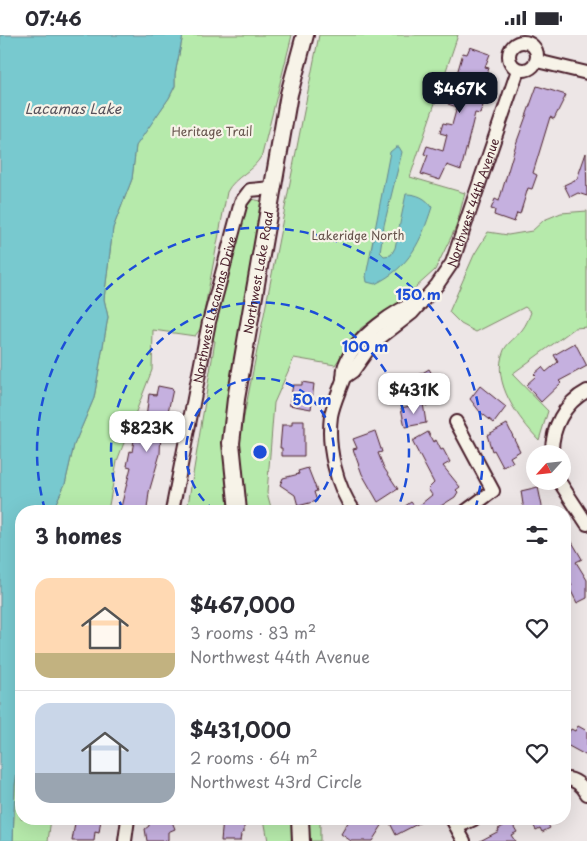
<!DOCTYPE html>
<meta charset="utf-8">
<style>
:root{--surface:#fff;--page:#f7f7f7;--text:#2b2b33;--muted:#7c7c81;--line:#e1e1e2;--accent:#111827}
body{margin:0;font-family:"Playpen Sans",sans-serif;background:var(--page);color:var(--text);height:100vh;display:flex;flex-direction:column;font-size:19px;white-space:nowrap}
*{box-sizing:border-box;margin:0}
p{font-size:16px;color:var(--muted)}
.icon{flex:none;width:28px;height:28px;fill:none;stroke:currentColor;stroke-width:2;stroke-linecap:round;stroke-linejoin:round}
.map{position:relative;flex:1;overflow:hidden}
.panel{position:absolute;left:15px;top:470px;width:556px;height:320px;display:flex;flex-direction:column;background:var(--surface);border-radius:20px;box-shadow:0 5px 20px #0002}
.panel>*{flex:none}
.needle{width:32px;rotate:243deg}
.fabs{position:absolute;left:526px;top:410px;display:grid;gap:10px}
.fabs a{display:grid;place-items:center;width:45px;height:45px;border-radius:50%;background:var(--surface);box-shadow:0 5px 20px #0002;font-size:25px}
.price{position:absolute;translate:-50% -42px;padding:0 11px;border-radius:10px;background:#fff;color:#222;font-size:16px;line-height:32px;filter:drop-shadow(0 1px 2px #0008)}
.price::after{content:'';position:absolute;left:50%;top:30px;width:15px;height:11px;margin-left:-8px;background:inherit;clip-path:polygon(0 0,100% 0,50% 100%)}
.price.active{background:var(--accent);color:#fff}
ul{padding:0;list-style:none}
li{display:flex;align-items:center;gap:15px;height:125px;padding:0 20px}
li+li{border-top:1px solid var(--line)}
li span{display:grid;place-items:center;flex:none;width:140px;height:100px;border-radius:15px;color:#555}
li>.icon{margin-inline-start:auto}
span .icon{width:60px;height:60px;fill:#fffc;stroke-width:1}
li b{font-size:21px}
h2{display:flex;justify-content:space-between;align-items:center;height:60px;padding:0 20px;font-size:21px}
.status{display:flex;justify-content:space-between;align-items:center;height:35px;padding:0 25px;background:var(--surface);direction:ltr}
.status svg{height:14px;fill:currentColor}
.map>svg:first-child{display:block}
.green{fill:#b6eaab;stroke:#80846b}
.water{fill:#78c9cf;stroke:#66858d}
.building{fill:#c5b0df;stroke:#4a1f2b}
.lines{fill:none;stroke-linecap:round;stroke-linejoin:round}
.minor-casing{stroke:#4a1f2b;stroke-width:16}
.major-casing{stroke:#4a1f2b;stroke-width:20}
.minor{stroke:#f7f3e8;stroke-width:12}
.major{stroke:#f7f3e8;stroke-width:16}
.ring{fill:none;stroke:#1d4ed8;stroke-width:2.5;stroke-dasharray:9 6}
.labels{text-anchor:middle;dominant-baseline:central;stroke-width:4.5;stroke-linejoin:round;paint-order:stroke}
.park-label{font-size:12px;fill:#65524b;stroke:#f7f3e8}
.street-label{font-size:12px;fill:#4a1f2b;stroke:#f7f3e8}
.water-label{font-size:14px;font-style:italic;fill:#58525c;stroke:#f7f3e8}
.centre{fill:#1d4ed8;stroke:#f7f3e8;stroke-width:2.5}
.ring-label{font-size:15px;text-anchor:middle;font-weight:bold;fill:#1d4ed8;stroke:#f7f3e8;stroke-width:4.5;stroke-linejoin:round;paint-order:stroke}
</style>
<div class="status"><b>07:46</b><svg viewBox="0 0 49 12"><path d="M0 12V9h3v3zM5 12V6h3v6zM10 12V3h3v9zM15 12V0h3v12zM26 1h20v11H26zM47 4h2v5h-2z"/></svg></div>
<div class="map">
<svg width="587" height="806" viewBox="0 0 587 806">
<rect width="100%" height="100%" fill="#ede6e6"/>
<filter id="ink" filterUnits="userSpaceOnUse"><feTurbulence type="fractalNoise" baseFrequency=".02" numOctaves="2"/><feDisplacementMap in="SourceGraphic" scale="10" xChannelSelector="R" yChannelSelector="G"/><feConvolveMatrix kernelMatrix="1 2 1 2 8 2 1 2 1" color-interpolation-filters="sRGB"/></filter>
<g filter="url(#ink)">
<g class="green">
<path d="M183,0H292L262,120C253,137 235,141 227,157L201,293L195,301L153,295L152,335L117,426L108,476H52L65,449L74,410L94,363L108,282L104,264L113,193L132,144L136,110L169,63L175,51V39Z"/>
<polygon points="319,0 458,0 410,142 465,158 456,192 435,235 395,271 361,293 335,330 294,323 274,368 267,458 272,476 245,476 238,412"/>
<polygon points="247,163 261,166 263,174 241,308 233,476 187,476 215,306 207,304"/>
<path d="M587,176V292L575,293L512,339L548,376L539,405C519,384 490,347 504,315C508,307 517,302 522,295C526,290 529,283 531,277L525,272L476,297L461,289L449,277L474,220L488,197L508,200L532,196L544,185L561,178Z"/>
<polygon points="21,710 21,784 51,784 48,806 13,806 15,750"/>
<polygon points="264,784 296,784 297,806 268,806"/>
<polygon points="304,784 320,784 320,806 306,806"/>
</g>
<g class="water">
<polygon points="0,0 183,0 175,39 175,51 169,63 136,111 132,144 113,193 104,264 108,282 94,363 74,410 65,449 52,476 21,476 21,710 15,750 13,806 0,806"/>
<path d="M396,112H399L402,117L384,190L380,217L384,221L391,220L395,213L406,159C417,159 426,163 432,172C421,206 410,232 375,249L367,247L366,241L390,117Z"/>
</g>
<g class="building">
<polygon points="470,12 490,19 485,32 489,33 482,54 488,56 480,79 475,78 461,135 447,130 440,145 421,139 428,120 424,119 427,111 443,116 447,100 440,98 443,88 452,90 457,72 448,69 463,18 467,19"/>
<polygon points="537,51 566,60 554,84 550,82 533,138 537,140 532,154 528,153 520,179 517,178 514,187 494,180 495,175 491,174 495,164 499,166 516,109"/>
<polygon points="586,118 587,161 578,158 570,162 564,150 577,144"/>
<polygon points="575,308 587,331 559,346 561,348 541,367 526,350 536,341 534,339 542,332 546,337 558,327 554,320"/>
<polygon points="429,334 438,349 441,347 447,358 426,371 414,351 422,345 419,340"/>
<polygon points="302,347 314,349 311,374 289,370 293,350 302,350"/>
<polygon points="158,351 173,354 164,395 161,395 160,419 149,457 147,474 143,476 120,476 131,432 127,431 130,416 132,417 134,405 137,406 140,401 154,404 145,391 149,359 156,360"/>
<polygon points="480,351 506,372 494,388 480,377 470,364"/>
<polygon points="423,368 426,388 405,392 401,373"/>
<polygon points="292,386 304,386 304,421 282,421 282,413 280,413 282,390 292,390"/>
<polygon points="507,389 520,416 510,422 513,427 503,432 494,415 492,416 487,400"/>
<polygon points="375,396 382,417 378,418 384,433 398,454 378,467 362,439 353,414 357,413 353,404"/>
<polygon points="428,397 433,407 436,405 441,415 443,414 450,427 443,431 460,452 456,455 458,457 455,462 433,476 398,476 411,467 416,473 432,460 428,454 434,448 412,406"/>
<polygon points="308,433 317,456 314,457 317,466 298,471 295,460 280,450 283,443 299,439 298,436"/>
<polygon points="538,452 543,476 524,476 521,456"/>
<polygon points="565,495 582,524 576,527 587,545 587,563 577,568 569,552 572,550 565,537"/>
<polygon points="578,691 587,696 587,721 565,709 565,698 568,699 571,694 575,696"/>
<polygon points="78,784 101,784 99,798 95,797 94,806 72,806 75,788 78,788"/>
<polygon points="157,784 163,786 171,784 175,794 168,797 168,806 147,806 145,794 149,791 149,786"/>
<polygon points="223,784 244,784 244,797 241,799 240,806 221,806"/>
<polygon points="350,784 356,784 362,788 365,784 375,784 383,789 372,806 351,806 341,799"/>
<polygon points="388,784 427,784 396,800"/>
<polygon points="530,784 545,784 550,793 542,797 540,793 536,795"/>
<polygon points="511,787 517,797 511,800 515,806 480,806 499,796 498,794"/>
</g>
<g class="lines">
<defs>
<g id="minor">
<circle cx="523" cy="21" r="14"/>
<polyline points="537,26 587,38"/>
<path id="s1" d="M343,343L353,336L372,309L412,278L437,250L452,228L518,35"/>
<polyline points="456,387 493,456 466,476"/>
<path d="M552,419C551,394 564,368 587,356"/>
<polyline points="559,446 587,489"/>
<path id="s2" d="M172,476L209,287L241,167L250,155L272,153"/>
<path d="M354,476C336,451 327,412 331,381C333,369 339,357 343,345C344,340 343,334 345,330C355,302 396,274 422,265"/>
<path d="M565,744C574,743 583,751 587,759"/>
<polyline points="452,784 464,806"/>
<polyline points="457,792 474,784"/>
<polyline points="125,806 128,784"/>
</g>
<g id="major">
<path id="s3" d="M238,476L231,408L236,364L289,59L305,0"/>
<polyline points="300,784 301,806"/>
</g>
</defs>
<use href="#minor" class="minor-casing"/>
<use href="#major" class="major-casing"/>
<use href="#minor" class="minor"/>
<use href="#major" class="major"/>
</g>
</g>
<g class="ring">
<path d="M215 476A74 74 0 1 1 305 476"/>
<path d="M123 475A149 149 0 1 1 397 475"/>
<path d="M45 475A223 223 0 1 1 475 475"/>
</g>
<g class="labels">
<g class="park-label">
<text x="212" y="96">Heritage Trail</text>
<text x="358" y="200">Lakeridge North</text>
</g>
<g class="street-label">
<text stroke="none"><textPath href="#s1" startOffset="224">Northwest 44th Avenue</textPath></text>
<text stroke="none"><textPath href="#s3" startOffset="241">Northwest Lake Road</textPath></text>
<text stroke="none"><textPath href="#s2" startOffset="206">Northwest Lacamas Drive</textPath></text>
</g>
<g class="water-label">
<text x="73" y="73">Lacamas Lake</text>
</g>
</g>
<circle cx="260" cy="417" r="8" class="centre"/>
<g class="ring-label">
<text x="418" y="265">150 m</text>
<text x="365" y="317">100 m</text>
<text x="312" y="370">50 m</text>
</g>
</svg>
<div class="fabs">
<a><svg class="needle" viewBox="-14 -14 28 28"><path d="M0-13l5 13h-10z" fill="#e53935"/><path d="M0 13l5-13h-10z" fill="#7c7c81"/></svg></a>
</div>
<b class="price active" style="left:460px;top:79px">$467K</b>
<b class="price" style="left:414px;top:380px">$431K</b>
<b class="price" style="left:147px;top:418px">$823K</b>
<section class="panel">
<h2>3 homes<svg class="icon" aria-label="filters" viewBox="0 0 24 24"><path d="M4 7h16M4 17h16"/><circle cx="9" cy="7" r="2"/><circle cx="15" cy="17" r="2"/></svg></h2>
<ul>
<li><span style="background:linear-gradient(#ffd9b3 75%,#c2b280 0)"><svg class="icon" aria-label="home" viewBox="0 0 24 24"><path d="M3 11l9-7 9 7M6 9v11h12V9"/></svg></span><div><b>$467,000</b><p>3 rooms · 83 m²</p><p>Northwest 44th Avenue</p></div><svg class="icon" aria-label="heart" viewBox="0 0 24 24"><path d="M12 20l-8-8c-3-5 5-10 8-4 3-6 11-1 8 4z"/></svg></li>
<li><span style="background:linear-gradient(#c9d6e8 70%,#9aa5b1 0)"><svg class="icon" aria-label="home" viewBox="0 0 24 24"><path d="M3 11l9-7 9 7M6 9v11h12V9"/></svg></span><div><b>$431,000</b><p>2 rooms · 64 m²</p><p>Northwest 43rd Circle</p></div><svg class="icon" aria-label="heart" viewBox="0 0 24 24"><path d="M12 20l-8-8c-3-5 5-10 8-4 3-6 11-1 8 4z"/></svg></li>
</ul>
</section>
</div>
